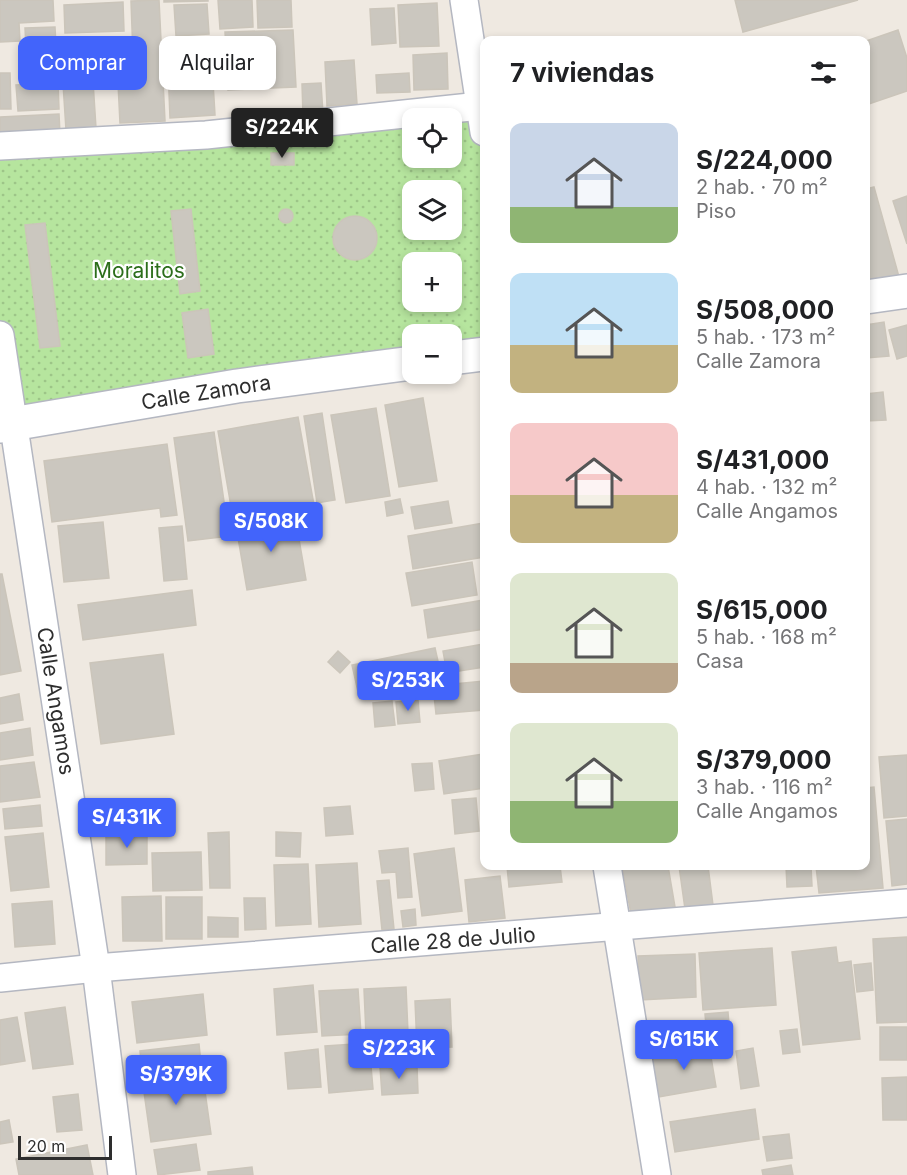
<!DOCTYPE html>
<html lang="es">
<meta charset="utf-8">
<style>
:root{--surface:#fff;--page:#f6f6f6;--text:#202124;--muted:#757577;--accent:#4264fb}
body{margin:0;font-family:Inter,sans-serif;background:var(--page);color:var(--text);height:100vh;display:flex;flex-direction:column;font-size:22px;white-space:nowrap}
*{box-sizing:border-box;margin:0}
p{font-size:20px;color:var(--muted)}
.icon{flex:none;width:33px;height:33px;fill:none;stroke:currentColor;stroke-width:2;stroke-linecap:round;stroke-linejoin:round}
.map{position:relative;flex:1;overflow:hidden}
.details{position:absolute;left:480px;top:36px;width:390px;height:834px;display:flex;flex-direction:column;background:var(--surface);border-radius:12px;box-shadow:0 3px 9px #0003}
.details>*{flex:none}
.hud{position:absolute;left:18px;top:36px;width:372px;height:54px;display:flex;gap:12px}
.tools{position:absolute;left:402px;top:108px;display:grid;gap:12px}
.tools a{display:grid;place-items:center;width:60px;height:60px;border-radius:12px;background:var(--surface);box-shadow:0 3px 9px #0003;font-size:30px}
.scale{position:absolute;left:18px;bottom:15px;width:94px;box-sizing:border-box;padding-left:6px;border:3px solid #2e2e2e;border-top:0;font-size:16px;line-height:21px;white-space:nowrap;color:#2e2e2e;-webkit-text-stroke:4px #fff;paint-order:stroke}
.price{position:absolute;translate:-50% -51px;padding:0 14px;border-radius:6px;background:var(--accent);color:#fff;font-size:20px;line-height:39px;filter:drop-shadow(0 2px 3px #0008)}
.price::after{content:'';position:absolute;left:50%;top:36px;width:18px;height:14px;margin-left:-9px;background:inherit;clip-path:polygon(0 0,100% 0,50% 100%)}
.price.current{background:#222;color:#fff}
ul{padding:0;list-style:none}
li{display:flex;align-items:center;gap:18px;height:150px;padding:0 30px}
li span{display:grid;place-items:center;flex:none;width:168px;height:120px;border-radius:12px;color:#555}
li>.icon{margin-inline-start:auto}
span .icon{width:72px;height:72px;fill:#fffc;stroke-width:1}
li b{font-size:26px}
h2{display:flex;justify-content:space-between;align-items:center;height:72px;padding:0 30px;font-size:26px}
.chip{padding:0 21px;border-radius:12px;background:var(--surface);box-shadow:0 3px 9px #0003;font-size:21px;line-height:54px}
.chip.current{background:var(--accent);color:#fff}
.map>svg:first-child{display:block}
.grass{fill:url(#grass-dots);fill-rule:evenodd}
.building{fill:#cbc7bf;stroke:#cbc5ba;stroke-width:1.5}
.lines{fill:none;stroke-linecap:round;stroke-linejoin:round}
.minor-casing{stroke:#b4b7c1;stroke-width:30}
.tertiary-casing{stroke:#b4b7c1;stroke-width:36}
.minor{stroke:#fff;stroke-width:27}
.tertiary{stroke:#fff;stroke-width:33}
.labels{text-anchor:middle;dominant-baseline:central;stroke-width:4.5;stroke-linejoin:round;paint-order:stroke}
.park-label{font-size:21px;fill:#2c6e1b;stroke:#fff}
.street-label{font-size:21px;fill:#2e2e2e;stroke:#fff}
</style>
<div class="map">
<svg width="907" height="1175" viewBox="0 0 907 1175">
<defs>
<pattern id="grass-dots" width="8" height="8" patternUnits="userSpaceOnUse" patternTransform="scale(1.5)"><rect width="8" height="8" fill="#b6e59e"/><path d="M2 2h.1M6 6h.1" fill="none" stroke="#9dc588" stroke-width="1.8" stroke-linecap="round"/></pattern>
</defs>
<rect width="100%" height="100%" fill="#efe9e1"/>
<path class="grass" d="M480,106L484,132V354L452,358V334H412V363L14,424L0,335V146ZM412,118H452V158H412ZM412,190H452V230H412ZM412,262H452V302H412Z"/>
<g class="building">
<polygon points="0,0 53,0 54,21 19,23 20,41 0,42"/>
<polygon points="159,0 165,121 120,123 118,83 134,83 131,1"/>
<polygon points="164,0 208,0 208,1 164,2"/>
<polygon points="218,0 252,0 253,27 220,29"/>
<polygon points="257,0 291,0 292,27 258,28"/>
<polygon points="735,0 858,0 743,32"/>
<polygon points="123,2 124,31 65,33 64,5"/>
<polygon points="437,3 439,46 400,47 398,5"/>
<polygon points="207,4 209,34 176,36 174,5"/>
<polygon points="394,8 396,43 372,45 370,9"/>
<polygon points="55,27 56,46 26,48 25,28"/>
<polygon points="293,30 296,87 228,90 225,32"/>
<polygon points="898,30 907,58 907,91 866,105 866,41"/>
<polygon points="217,39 218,55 191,56 190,41"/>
<polygon points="91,50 96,128 66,130 61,52"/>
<polygon points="447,53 448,89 414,90 413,55"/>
<polygon points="354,60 357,104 327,106 325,62"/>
<polygon points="212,66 215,115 170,118 168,68"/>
<polygon points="0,73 10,73 11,109 0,109"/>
<polygon points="409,73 410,92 377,93 376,75"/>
<polygon points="58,83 59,109 18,111 16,85"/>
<polygon points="321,83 323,114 303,115 302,84"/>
<polygon points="59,114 60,134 0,136 0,117"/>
<rect x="271" y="153" width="23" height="12"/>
<polygon points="874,187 901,284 866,286 866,189"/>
<polygon points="907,196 907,244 893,201"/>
<circle cx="286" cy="216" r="7"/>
<polygon points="191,209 200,291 180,294 171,211"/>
<circle cx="355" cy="238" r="22"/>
<polygon points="45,223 60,346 40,348 25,225"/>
<polygon points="208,309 214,354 188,358 182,313"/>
<polygon points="884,322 889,356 866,358 866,325"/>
<polygon points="907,325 907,356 897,359 889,330"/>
<polygon points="883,392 886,420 866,421 866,394"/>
<polygon points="423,398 437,481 399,487 385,405"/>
<polygon points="376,408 390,496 346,503 331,415"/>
<polygon points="322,413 335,500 317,503 304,416"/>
<polygon points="298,417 314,505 233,518 218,431"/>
<polygon points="214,432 229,536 188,541 174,438"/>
<polygon points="167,444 177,515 161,517 160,508 52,522 44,461"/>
<polygon points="400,499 403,513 387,516 385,502"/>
<polygon points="448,501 452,523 415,529 411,507"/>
<polygon points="295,516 306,580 247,590 236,526"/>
<polygon points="103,522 109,578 64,582 58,526"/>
<polygon points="484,523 484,557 413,569 408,536"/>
<polygon points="182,526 187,579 164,581 159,528"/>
<polygon points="472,562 477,595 412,606 406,573"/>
<polygon points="0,574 2,574 21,671 0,675"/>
<polygon points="192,590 196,625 83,640 78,605"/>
<polygon points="484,600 484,629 428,638 424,610"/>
<polygon points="484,644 484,667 447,673 443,651"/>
<polygon points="435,648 442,679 359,696 352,665"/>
<polygon points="338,651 350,662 340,673 328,662"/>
<polygon points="163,654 174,734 101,744 90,663"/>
<polygon points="484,681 484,710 436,714 433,686"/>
<polygon points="19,694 23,720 0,724 0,698"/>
<polygon points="418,700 420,722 398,724 396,702"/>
<polygon points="392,701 395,725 375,727 373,703"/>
<polygon points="30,728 33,755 0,760 0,733"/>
<polygon points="484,754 484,788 444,794 439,761"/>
<polygon points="907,755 907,816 884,818 879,757"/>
<polygon points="34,762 40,797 0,802 0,766"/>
<polygon points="432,763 434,789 415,791 412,764"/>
<polygon points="874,787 883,888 819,893 816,866 866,866 866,788"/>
<polygon points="476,798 479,831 455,834 452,800"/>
<polygon points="40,805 42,826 5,829 3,809"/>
<polygon points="350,806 353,834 326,836 324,808"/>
<polygon points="907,819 907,884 892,886 886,821"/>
<polygon points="229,832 230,888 210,888 208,833"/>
<polygon points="276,832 301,833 300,857 276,856"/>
<polygon points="43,833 49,887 11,891 5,837"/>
<polygon points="147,833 147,864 106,865 106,834"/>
<polygon points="408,848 412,897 398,898 396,872 382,873 379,851"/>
<polygon points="454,848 462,911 422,916 414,854"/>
<polygon points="201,852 202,890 153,891 152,853"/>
<polygon points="357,863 361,924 319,927 316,865"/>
<polygon points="308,864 311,924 276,926 274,865"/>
<polygon points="507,866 560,866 562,882 509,887"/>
<polygon points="622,866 668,866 675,907 631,914"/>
<polygon points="679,866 708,866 713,905 685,909"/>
<polygon points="786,866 811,866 812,886 787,887"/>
<polygon points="500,876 505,918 469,922 465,880"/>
<polygon points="389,880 394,929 382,930 377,881"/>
<polygon points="161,896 162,941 123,941 122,897"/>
<rect x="166" y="897" width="36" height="42"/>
<polygon points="244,898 265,898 266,929 245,930"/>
<polygon points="52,901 55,944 15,947 12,904"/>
<polygon points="415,909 416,925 403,927 401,911"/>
<polygon points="208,917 238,918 238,937 208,937"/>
<polygon points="907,937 907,1022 877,1023 873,939"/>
<polygon points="836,947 838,963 851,961 860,1039 803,1045 792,952"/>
<polygon points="772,948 776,1005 703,1010 699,953"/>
<polygon points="695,954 696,997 640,1000 638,956"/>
<polygon points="871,963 873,990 857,992 854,965"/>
<polygon points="313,985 317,1032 277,1035 274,989"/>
<polygon points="406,987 408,1033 366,1035 364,989"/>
<polygon points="358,989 361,1034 322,1036 319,991"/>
<polygon points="203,994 207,1035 137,1043 132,1002"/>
<polygon points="450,999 452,1047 417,1048 415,1001"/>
<polygon points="65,1007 73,1064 33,1069 25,1013"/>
<polygon points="728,1012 730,1037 707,1038 705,1014"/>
<polygon points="17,1017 25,1061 0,1065 0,1020"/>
<rect x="880" y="1027" width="27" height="33"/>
<polygon points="797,1029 800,1052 783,1054 780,1031"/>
<polygon points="369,1043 373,1089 329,1093 325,1046"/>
<polygon points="199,1044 201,1064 142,1072 140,1051"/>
<polygon points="709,1045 716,1087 659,1097 651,1056"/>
<polygon points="753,1048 759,1086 741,1089 736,1051"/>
<polygon points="318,1049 321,1087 288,1089 285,1053"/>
<polygon points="417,1066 418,1093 382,1095 380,1067"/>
<polygon points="202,1070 211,1134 151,1142 142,1078"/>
<polygon points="907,1077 907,1120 883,1120 882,1078"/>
<polygon points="78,1094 82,1130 57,1132 53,1097"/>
<polygon points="755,1109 759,1139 675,1152 670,1122"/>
<polygon points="9,1120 13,1142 0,1144 0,1122"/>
<polygon points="789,1134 792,1158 767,1161 763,1137"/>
<polygon points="196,1144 200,1170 158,1175 154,1150"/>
<polygon points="87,1145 93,1175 19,1175 16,1159"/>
<polygon points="791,1165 793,1175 763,1175 762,1170"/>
<polygon points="252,1167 253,1175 208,1175 208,1172"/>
</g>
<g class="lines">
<defs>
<g id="minor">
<polyline points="464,0 484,132"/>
<polyline points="0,146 206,135 480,106"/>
<polyline points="0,335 96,968 122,1175"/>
<polyline points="607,866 657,1175"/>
<polyline points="0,978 96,968 907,903"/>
</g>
<g id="tertiary">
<polyline points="866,297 907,291"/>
<polyline points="452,358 484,354"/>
<polyline points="0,426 237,386 412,363"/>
</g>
</defs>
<use href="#minor" class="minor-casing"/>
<use href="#tertiary" class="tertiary-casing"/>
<use href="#minor" class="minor"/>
<use href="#tertiary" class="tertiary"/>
</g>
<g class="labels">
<g class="park-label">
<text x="139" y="270">Moralitos</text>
</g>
<g class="street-label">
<text transform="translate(206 392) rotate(-9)">Calle Zamora</text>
<text transform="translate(56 701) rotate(81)">Calle Angamos</text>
<text transform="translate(453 940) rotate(-4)">Calle 28 de Julio</text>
</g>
</g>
</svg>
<div class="tools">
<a><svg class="icon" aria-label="locate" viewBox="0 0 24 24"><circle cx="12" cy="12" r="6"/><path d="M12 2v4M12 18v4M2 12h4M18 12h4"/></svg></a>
<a><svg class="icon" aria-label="layers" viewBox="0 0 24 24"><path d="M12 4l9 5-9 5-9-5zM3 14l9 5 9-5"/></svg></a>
<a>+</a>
<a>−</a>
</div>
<div class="scale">20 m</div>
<b class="price current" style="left:282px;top:159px">S/224K</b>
<b class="price" style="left:271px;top:553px">S/508K</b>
<b class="price" style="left:408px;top:712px">S/253K</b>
<b class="price" style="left:127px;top:849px">S/431K</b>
<b class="price" style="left:684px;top:1071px">S/615K</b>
<b class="price" style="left:399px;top:1080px">S/223K</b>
<b class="price" style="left:176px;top:1106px">S/379K</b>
<div class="hud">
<a class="chip current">Comprar</a>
<a class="chip">Alquilar</a>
</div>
<section class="details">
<h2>7 viviendas<svg class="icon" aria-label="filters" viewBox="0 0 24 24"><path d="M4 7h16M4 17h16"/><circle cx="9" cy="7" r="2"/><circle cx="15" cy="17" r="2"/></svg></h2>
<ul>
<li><span style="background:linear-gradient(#c9d6e8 70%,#8fb573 0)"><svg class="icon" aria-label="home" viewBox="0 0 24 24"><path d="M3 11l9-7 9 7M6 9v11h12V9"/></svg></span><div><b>S/224,000</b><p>2 hab. · 70 m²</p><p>Piso</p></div></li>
<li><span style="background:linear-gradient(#bfe0f5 60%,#c2b280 0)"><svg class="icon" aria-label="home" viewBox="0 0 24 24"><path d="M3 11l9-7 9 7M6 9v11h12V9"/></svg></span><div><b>S/508,000</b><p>5 hab. · 173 m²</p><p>Calle Zamora</p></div></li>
<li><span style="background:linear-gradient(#f6c9c9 60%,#c2b280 0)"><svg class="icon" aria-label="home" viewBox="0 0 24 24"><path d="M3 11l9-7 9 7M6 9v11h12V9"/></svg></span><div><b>S/431,000</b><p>4 hab. · 132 m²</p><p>Calle Angamos</p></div></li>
<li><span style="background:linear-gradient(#dfe7d0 75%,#b9a48a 0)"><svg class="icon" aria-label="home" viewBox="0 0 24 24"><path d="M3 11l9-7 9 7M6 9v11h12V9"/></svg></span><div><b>S/615,000</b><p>5 hab. · 168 m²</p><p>Casa</p></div></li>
<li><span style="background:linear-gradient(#dfe7d0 65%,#8fb573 0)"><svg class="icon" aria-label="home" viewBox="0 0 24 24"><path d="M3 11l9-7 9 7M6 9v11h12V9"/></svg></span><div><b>S/379,000</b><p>3 hab. · 116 m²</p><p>Calle Angamos</p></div></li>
</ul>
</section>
</div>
